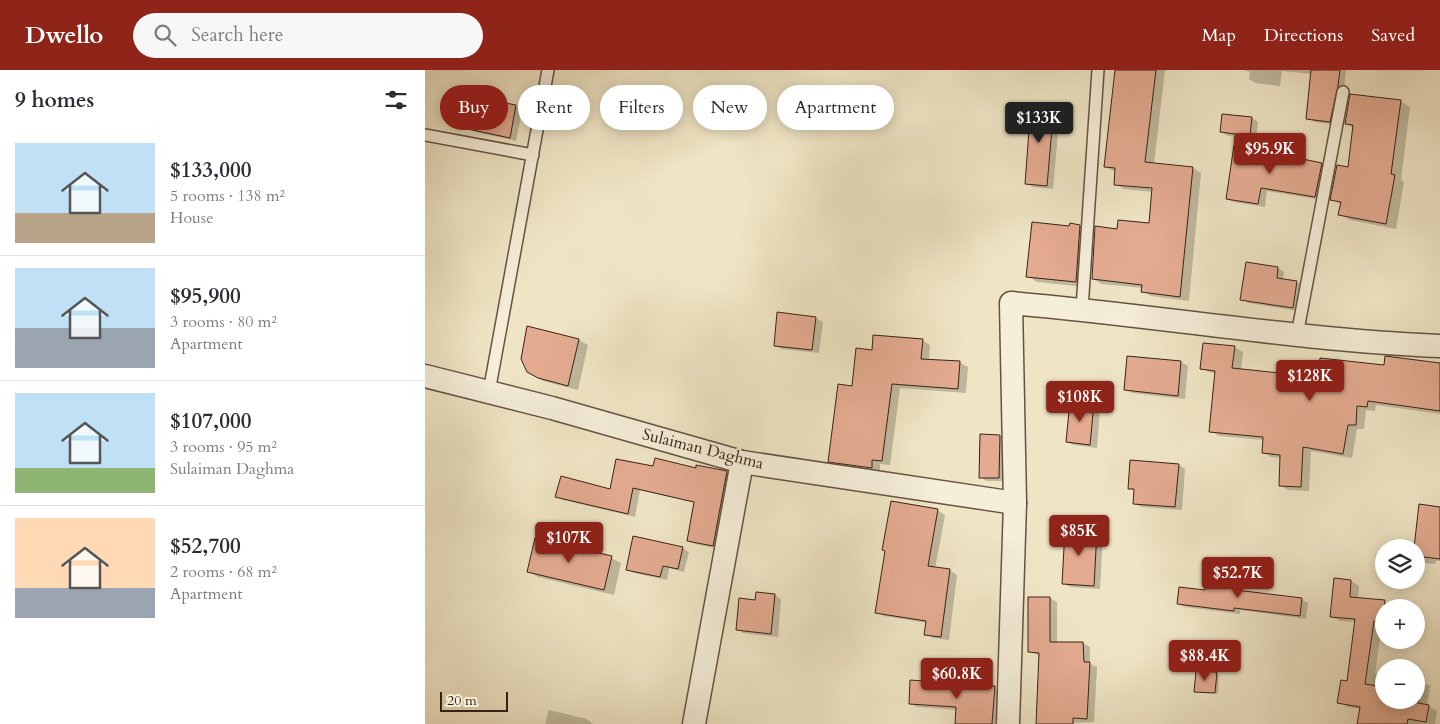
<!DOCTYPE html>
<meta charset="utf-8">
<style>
:root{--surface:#fff;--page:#f7f7f7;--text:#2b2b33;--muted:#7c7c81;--line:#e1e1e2;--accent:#8f2418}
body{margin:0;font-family:Cardo,serif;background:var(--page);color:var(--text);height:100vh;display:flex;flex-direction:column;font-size:19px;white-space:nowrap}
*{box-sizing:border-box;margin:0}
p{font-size:16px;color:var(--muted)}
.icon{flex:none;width:28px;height:28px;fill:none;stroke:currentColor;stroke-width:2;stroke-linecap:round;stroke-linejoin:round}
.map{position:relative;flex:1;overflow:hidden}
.side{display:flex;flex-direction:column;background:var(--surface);width:425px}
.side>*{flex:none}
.hud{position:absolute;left:15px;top:15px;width:475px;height:45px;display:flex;gap:10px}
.buttons{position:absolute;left:950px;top:469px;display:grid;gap:10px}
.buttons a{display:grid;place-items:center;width:50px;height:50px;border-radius:50%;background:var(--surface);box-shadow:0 2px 12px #0003;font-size:25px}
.scale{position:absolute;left:15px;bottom:12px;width:68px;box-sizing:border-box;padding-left:5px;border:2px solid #382117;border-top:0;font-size:14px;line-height:18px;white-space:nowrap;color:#382117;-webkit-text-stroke:4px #f5eed9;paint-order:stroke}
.price{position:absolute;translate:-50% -42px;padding:0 11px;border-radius:5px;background:var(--accent);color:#fff;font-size:16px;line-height:32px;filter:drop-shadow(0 1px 2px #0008)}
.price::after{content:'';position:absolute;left:50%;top:30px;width:15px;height:11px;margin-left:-8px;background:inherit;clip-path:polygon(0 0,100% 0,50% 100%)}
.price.current{background:#222;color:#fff}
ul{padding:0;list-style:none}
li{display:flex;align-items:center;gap:15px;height:125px;padding:0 15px}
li+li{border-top:1px solid var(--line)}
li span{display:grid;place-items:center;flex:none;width:140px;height:100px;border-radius:0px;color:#555}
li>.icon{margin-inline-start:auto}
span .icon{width:60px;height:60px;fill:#fffc;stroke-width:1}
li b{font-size:21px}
h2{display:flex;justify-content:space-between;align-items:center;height:60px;padding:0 15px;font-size:21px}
.tag{padding:0 18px;border-radius:22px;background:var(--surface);box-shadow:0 2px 12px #0003;font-size:18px;line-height:45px}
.tag.current{background:var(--accent);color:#fff}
header{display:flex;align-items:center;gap:30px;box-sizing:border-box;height:70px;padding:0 25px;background:var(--accent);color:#fff}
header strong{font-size:24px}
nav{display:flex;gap:28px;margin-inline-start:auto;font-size:18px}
.search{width:350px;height:45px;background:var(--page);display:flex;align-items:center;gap:12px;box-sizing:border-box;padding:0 18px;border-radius:28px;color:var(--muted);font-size:19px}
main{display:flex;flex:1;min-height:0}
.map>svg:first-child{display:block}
.shadow{fill:#0003}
.building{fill:#e4ab91;stroke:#382117}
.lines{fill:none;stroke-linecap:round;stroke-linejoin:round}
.service-casing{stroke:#665242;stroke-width:14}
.minor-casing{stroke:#665242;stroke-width:25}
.service{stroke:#f5eed9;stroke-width:11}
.minor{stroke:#f5eed9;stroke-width:22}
.labels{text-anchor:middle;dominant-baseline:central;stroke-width:4;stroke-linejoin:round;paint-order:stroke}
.street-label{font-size:16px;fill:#382117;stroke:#f5eed9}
</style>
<header>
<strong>Dwello</strong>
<div class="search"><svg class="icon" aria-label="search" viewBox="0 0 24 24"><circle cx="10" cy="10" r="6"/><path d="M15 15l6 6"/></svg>Search here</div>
<nav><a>Map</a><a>Directions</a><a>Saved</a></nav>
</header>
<main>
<section class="side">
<h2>9 homes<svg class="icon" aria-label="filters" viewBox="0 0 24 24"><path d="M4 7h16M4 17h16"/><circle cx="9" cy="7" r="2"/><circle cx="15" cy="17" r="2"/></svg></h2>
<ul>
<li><span style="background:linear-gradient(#bfe0f5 70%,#b9a48a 0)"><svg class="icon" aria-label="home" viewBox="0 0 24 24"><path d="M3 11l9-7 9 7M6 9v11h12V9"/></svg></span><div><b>$133,000</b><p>5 rooms · 138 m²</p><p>House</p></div></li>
<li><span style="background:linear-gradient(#bfe0f5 60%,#9aa5b1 0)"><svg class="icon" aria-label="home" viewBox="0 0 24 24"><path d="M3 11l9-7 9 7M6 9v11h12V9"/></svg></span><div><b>$95,900</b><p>3 rooms · 80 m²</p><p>Apartment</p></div></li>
<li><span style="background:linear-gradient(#bfe0f5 75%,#8fb573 0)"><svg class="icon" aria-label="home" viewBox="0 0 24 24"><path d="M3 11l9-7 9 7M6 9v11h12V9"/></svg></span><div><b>$107,000</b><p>3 rooms · 95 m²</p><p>Sulaiman Daghma</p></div></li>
<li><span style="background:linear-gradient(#ffd9b3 70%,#9aa5b1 0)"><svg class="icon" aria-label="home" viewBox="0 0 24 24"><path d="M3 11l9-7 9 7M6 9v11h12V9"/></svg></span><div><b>$52,700</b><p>2 rooms · 68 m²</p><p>Apartment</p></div></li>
</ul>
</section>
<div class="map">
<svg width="1015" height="654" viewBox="0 0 1015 654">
<rect width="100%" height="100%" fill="#efe5c5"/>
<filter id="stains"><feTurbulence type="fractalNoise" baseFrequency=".004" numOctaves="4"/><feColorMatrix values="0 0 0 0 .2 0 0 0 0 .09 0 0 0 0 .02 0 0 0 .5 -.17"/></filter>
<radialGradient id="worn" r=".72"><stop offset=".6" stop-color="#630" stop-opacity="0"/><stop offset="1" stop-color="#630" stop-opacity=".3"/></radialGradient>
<g class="shadow">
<polygon points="691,0 740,0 729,94 768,98 776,103 764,231 726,226 717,221 718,218 677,214 668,209 693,160 725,155 728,122 699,119 690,114 691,102 680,97"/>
<polygon points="819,0 921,0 919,20 911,55 889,52 882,48 887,4 857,1 855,16 830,13 824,9 825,2"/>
<polygon points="975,31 985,37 976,110 979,112 971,159 925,150 915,144 917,135 907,129 924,98 929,58 921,54"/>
<polygon points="628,36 635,40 628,119 608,117 601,113"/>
<polygon points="91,37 97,40 91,71 51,62 44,59"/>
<polygon points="827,48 833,52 831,69 803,66 796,62"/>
<polygon points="810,76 841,81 849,85 897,94 903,97 897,130 842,121 840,137 808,132 802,129"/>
<polygon points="655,156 664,161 661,217 612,212 603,206"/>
<polygon points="853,198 859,202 858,210 871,212 878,216 874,241 823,233 816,229"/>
<polygon points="354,243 391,248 398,252 394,283 356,279 350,275"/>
<polygon points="154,270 163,275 153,320 118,311 108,305"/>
<polygon points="497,270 505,275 504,290 534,292 543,297 541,323 475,318 465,395 455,394 455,402 413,396 404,391 428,317 448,281"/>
<polygon points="809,277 818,282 816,300 894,308 960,296 1015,294 1015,344 951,335 950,341 941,340 939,359 932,359 927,388 886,381 884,421 863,420 855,415 856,388 846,387 838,382 839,370 794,366 786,361 791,304 776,299"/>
<polygon points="703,287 756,292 763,296 760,329 707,323 700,319"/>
<polygon points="646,332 669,335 675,338 672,378 649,375 642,372"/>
<polygon points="574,366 581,370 580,411 562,411 555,407"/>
<polygon points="706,391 754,395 760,399 757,440 716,437 709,433 710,421 704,418"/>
<polygon points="229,398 301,403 308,406 295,479 270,474 263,470 270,433 215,420 210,447 138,430 132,426 186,421"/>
<polygon points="1015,438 1015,491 1011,491 1010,494 995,493 991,491 991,478"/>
<polygon points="512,440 520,445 510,499 525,500 532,505 524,570 508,568 501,564 502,553 459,546 452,542"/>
<polygon points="671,462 678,466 675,519 645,517 638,513"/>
<polygon points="257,478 264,482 259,502 244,498 242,510 209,503 202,499"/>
<polygon points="186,488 196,493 189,525 113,507 103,501"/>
<polygon points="910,509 926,511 934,516 933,529 959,532 967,536 959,538 959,555 957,555 950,604 959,606 959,630 991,630 991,611 996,612 1005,616 1002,635 1012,641 1010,654 934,654 936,639 922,637 914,632 923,613 931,552 915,551 907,546"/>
<polygon points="811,514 818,518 817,522 876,529 883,533 881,549 815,540 815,544 760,537 753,534 781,521"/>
<polygon points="332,523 350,525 356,529 353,567 318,563 312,559 331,531"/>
<polygon points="625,528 632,532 632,573 658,573 665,577 665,594 672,597 669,652 612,654 615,586 604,581"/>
<polygon points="792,604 794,605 793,624 771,621"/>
<polygon points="569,618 576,621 577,654 531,654 532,640 492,637 485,633"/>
<polygon points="124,640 162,649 168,654 120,654"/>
</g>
<g class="building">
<polygon points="690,0 731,0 720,92 768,97 755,227 716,222 717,215 667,209 670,156 692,159 693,150 724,153 727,118 689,115 690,98 679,97"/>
<polygon points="886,0 915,0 913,16 905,52 881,49"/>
<polygon points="925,24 976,30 966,104 970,105 961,154 913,145 916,132 905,130 912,95 923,97 928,55 920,54"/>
<polygon points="49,27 91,35 85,68 43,59"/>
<polygon points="606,33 629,35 622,116 600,114"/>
<polygon points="797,44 827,47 825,66 795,62"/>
<polygon points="809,75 897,93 890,127 836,118 833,134 801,129"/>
<polygon points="607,152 644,156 645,153 655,155 651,212 601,207"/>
<polygon points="821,192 853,197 852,208 872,211 868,238 815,230"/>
<polygon points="352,242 391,247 387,280 349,276"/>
<polygon points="102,256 154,269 143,316 113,308 102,302 96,289"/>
<polygon points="448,265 498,269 496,289 535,291 533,319 467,314 457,391 447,390 447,398 403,392 413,314 427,316 431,278 447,280"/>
<polygon points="778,273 810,276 807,298 893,307 895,288 959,295 960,286 1015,293 1015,341 943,331 942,337 932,336 931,355 923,355 918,384 878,377 876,417 854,416 855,385 837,383 838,367 784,362 790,301 775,299"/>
<polygon points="702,286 756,291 753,326 699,320"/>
<polygon points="645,331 669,333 665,375 641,372"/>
<polygon points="555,364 575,365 574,408 554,408"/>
<polygon points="230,388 271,398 271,395 302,401 288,476 262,471 269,432 208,418 203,444 130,427 136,406 185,419 191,389 228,396"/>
<polygon points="705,390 754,394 750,437 708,434 709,419 703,419"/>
<polygon points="466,431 513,439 503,496 525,499 516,567 499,565 501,551 450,543 460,481 457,480"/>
<polygon points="994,434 1015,437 1015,489 991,486 991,478 989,478"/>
<polygon points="640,459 672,461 669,516 637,514"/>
<polygon points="208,466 258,477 253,499 238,496 235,507 201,500"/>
<polygon points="110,468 187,486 179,520 102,502"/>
<polygon points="909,508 926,510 925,527 960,530 958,552 949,551 940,614 959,617 959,630 991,630 991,623 995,623 993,633 1004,635 1001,652 983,649 982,654 932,654 935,637 912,633 916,610 922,611 930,549 905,547"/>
<polygon points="781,510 812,513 811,520 877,528 875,546 809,538 809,541 752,534 754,517 780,520"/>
<polygon points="331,522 350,524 346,564 311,560 314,528 330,530"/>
<polygon points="603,527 625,527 625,572 658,572 659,592 665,592 662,649 648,648 648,654 611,654 614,583 603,582"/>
<polygon points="771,601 792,602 790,623 769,622"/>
<polygon points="485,610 570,616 567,654 530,654 531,637 484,634"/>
</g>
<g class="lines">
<defs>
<g id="service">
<polyline points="0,65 108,85"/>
<polyline points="657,239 673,0"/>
<polyline points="872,265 918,22"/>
<polyline points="64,322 123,0"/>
</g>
<g id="minor">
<polyline points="0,306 127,338 317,392 590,433"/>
<polyline points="269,654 317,392"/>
<path d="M583,654L590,433L586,233C729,245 871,270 1015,276"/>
</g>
</defs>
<use href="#service" class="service-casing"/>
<use href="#minor" class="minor-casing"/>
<use href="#service" class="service"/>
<use href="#minor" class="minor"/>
</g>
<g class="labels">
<g class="street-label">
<text transform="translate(278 379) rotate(14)">Sulaiman Daghma</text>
</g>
</g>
<rect width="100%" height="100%" filter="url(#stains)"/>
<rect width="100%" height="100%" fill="url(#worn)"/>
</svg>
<div class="buttons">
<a><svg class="icon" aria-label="layers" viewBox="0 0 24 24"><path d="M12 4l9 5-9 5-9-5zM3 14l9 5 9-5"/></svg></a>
<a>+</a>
<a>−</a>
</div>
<div class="scale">20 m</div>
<b class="price current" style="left:614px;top:74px">$133K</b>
<b class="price" style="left:845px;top:105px">$95.9K</b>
<b class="price" style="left:885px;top:332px">$128K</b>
<b class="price" style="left:655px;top:353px">$108K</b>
<b class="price" style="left:654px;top:487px">$85K</b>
<b class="price" style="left:144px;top:494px">$107K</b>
<b class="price" style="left:813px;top:529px">$52.7K</b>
<b class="price" style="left:780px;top:612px">$88.4K</b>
<b class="price" style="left:532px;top:630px">$60.8K</b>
<div class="hud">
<a class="tag current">Buy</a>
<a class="tag">Rent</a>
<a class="tag">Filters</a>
<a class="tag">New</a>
<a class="tag">Apartment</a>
</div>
</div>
</main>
